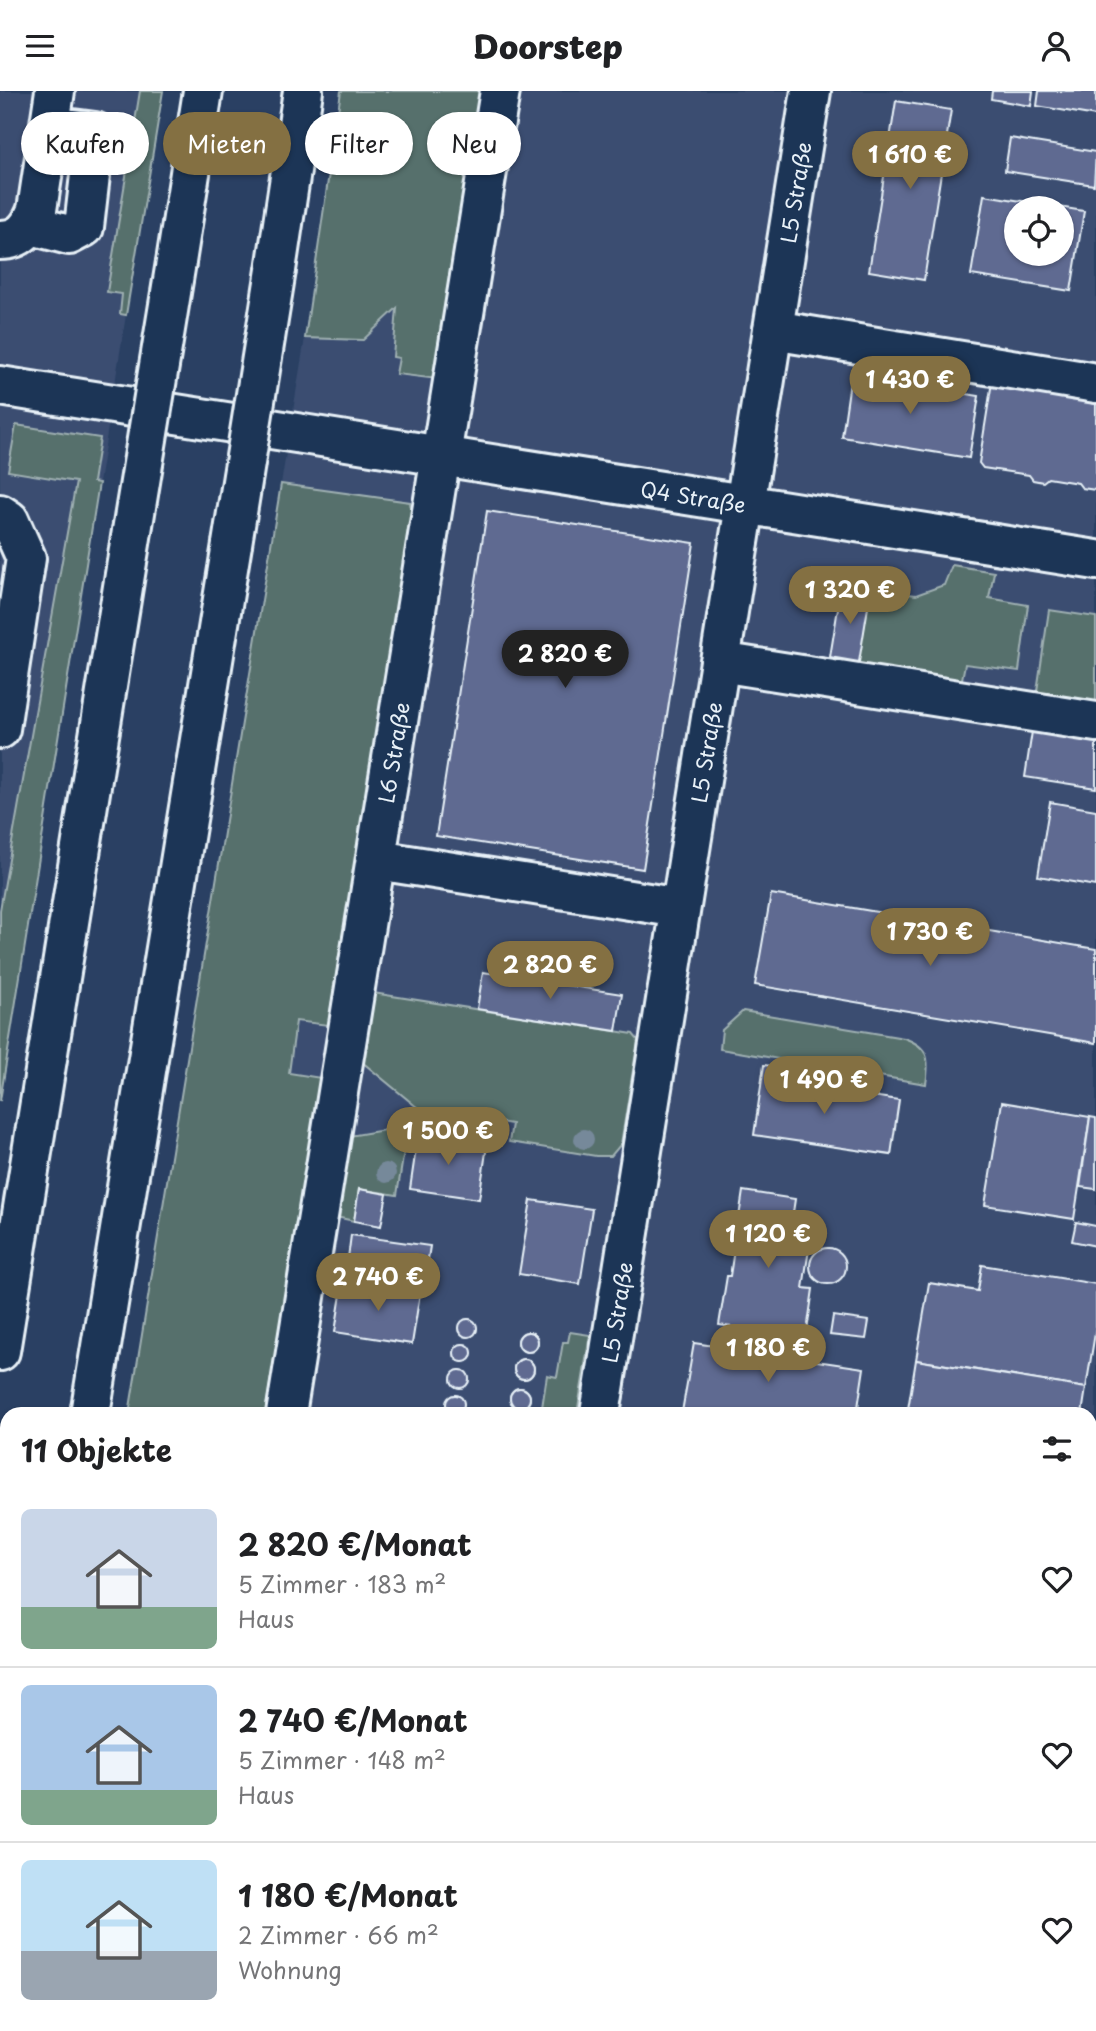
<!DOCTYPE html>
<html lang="de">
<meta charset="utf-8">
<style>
:root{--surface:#fff;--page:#f6f6f6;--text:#202124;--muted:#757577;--line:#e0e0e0;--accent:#847042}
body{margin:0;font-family:"Playpen Sans",sans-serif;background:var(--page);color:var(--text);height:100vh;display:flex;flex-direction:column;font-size:26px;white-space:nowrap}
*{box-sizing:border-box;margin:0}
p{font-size:23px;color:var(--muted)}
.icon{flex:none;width:38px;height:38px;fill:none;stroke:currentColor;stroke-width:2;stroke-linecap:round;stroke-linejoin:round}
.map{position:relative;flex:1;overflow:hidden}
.sheet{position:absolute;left:0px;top:1316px;width:1097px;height:625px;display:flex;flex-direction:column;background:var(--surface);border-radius:21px 21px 0 0;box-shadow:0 2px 5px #0004}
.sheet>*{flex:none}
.guide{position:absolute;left:21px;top:21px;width:700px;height:63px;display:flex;gap:14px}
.controls{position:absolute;left:1004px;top:105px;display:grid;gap:14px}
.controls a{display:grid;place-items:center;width:70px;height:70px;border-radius:50%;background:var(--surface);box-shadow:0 2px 5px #0004;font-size:35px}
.price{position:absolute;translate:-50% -60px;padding:0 16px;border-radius:24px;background:var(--accent);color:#fff;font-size:23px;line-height:46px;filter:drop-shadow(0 2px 4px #0008)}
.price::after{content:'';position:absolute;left:50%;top:42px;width:21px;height:16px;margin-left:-10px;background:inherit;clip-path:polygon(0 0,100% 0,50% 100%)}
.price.current{background:#222;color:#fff}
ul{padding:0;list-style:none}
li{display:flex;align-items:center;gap:21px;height:175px;padding:0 21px}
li+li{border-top:2px solid var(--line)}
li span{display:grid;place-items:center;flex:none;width:196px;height:140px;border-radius:10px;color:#555}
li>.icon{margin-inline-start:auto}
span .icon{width:84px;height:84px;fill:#fffc;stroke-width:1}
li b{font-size:30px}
h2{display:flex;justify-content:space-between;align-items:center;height:84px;padding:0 21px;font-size:30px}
.chip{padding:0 24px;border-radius:32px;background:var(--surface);box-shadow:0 2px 5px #0004;font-size:24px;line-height:63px}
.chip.current{background:var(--accent);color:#fff}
header{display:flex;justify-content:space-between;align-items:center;height:91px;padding:0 21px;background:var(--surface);font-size:32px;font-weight:800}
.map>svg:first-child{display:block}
.built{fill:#3a4d71;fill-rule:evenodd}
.green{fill:#566f6c;stroke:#9fb0b2;stroke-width:2}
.building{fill:#5e6a91;stroke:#e8f1f8;stroke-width:2;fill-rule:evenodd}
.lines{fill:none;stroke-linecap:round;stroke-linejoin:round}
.minor-casing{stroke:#e8f1f8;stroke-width:44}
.highway-casing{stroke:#e8f1f8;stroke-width:44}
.minor{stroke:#1d3557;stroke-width:38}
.highway{stroke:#1d3557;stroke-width:38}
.highway-bridge-casing{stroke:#e8f1f8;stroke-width:44;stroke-linecap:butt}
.highway-bridge{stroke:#1d3557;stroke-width:38}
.tree{fill:#76899a}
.labels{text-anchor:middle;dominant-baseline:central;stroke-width:6;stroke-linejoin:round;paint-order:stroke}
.street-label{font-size:21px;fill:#e8f1f8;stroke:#1d3557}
</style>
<header><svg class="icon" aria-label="menu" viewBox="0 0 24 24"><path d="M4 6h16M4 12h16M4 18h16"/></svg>Doorstep<svg class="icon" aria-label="person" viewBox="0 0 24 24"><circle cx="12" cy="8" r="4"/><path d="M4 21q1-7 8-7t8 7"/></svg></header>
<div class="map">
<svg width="1096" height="1940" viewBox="0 0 1096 1940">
<rect width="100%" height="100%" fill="#2a4063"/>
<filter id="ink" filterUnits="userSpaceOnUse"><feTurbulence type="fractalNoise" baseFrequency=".0143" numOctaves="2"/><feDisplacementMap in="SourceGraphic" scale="14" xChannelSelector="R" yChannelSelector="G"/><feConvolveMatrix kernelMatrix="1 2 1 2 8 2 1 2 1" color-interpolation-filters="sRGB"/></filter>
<g filter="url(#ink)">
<g class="built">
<polygon points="0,0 140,0 107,201 122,203 120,223 126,224 99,392 76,391 0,819"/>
<path d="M452,0H1096V526L1049,519L1096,616V1940H374L375,1934H1090V1323H246L303,984L289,982L296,929L313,931L391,407L281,393L305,247L363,249ZM1017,117H1062V163H1017ZM944,494L989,507L965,573L961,593L858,577L871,498L916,504ZM568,932L633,943L638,949L621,1053L611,1065H596L509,1051L512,1033ZM408,1036L397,1104L359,1098L354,1129L336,1126Z"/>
</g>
<g class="green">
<polygon points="140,0 163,0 126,224 120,223 122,203 107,201"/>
<polygon points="341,0 481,0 437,288 396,283 399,267 393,266 397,217 363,249 305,247"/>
<polygon points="16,334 100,347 93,391 99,392 0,1010 0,819 76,391 8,380"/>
<polygon points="281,393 410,411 412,426 328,934 296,930 289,982 321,987 265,1323 129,1323"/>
<polygon points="952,474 994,481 989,507 1028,514 1019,580 965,573 961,593 857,577 871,498 916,504 944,494"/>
<polygon points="1049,519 1096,526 1096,616 1036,607"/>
<polygon points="373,902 633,943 638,949 621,1053 611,1065 596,1065 509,1051 512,1033 418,1017 361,970"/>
<path d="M743,920L904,947C929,956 930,967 926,993L720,958L722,939Z"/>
<polygon points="408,1035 397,1104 359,1098 354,1130 336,1126 349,1045"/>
<polygon points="570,1241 590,1244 577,1323 541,1323 547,1284 557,1286 563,1251 568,1251"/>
<polygon points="28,1934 164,1934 163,1940 27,1940"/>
<polygon points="206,1934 375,1934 374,1940 205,1940"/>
</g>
<g class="building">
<polygon points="992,0 1033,0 1031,15 991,8"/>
<polygon points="1039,0 1096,0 1096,25 1037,15"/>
<polygon points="896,10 951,19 924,189 869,180"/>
<polygon points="1010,47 1096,61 1094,94 1005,80"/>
<path d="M984,104L1084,120L1071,200L971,184ZM1017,117H1062V163H1017Z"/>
<polygon points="851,284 979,305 969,367 842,346"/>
<polygon points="996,293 1096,305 1096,399 1082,397 1078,392 1048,387 1043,391 1033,389 1029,384 983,377 979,372 991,297"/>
<polygon points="487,420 694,452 643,778 436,745"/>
<polygon points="841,499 870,504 859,571 830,566"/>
<polygon points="1033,634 1096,643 1096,697 1025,686"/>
<polygon points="1050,711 1096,719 1096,795 1038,785"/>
<polygon points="771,803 1096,858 1096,952 755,894"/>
<polygon points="483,881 622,903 616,940 477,918"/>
<polygon points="764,974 787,977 785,992 899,1009 891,1064 754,1044"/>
<polygon points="1002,1011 1090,1026 1074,1128 985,1114"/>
<polygon points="1090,1026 1096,1027 1096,1098 1080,1096"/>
<polygon points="418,1044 487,1054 479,1108 410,1098"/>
<polygon points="359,1098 387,1103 381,1135 354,1130"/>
<polygon points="743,1100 795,1108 790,1142 811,1145 803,1197 813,1198 806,1247 719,1234 727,1185 730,1185"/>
<polygon points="531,1109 592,1118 580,1193 519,1183"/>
<polygon points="1076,1131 1096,1135 1096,1155 1072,1150"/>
<polygon points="351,1144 430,1155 425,1187 347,1175"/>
<circle cx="828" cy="1175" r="18"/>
<polygon points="982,1174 1096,1193 1096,1236 1086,1297 916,1269 929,1192 978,1200"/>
<polygon points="343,1191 420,1202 412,1253 335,1241"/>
<polygon points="833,1225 869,1230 866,1248 830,1244"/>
<circle cx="468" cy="1237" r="9"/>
<circle cx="468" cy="1237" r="9"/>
<circle cx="528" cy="1251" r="10"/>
<circle cx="528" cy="1251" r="10"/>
<polygon points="694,1252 864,1277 857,1323 682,1321"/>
<circle cx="463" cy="1262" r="9"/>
<circle cx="463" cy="1262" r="9"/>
<circle cx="524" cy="1278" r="10"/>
<circle cx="524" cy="1278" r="10"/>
<polygon points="916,1269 1086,1297 1082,1323 941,1323 908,1318"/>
<circle cx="460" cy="1288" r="9"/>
<circle cx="460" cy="1288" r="9"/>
<circle cx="520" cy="1307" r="10"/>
<circle cx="520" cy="1307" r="10"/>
<circle cx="455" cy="1313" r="9"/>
<circle cx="455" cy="1313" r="9"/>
<polygon points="380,1934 454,1934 460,1935 459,1940 379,1940"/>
<polygon points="820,1934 920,1934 919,1940 819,1940"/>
<polygon points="920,1934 1066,1934 1065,1940 919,1940"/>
</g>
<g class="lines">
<defs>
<g id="minor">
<polyline points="31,134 69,144 84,136 95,41 50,35"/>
<path d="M0,149C21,149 30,137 37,119L55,0"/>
<polyline points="773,239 1096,292"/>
<path id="s1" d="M0,295L1096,469"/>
<polyline points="0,423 9,429 26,467 0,638"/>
<polyline points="720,571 1096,631"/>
<polyline points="377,769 680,817"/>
<path id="s2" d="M286,1323L500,0"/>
<path id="s3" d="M600,1323L811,0"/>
<polyline points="1090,1650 1096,1651"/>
<polyline points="185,1940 187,1934"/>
<polyline points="502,1940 502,1934"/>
</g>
<g id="highway">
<polyline points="176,171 203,0"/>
<polyline points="276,179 303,0"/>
<polyline points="0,1260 132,440"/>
<polyline points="90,1323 232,453"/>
<polyline points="0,1874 7,1831"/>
</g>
</defs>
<use href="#minor" class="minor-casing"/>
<use href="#highway" class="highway-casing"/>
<use href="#minor" class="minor"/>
<use href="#highway" class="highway"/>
<defs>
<g id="highway-bridge">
<polyline points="132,440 176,171"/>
<polyline points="232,453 276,179"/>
</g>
</defs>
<use href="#highway-bridge" class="highway-bridge-casing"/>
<use href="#highway-bridge" class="highway-bridge"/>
</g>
<g class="tree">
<circle cx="584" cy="1048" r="10"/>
<circle cx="386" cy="1082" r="10"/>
</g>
</g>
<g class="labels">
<g class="street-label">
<text stroke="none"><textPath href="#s3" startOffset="1237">L5 Straße</textPath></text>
<text stroke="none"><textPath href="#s1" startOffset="702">Q4 Straße</textPath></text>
<text stroke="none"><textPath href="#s2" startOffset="670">L6 Straße</textPath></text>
<text stroke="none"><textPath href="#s3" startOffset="670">L5 Straße</textPath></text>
<text stroke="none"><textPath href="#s3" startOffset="103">L5 Straße</textPath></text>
</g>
</g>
</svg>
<div class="controls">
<a><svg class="icon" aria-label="locate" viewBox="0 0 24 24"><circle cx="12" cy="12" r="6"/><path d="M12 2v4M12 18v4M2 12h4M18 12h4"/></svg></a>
</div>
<b class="price" style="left:910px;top:100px">1 610 €</b>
<b class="price" style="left:910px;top:325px">1 430 €</b>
<b class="price" style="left:850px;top:535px">1 320 €</b>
<b class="price current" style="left:565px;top:599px">2 820 €</b>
<b class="price" style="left:930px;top:877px">1 730 €</b>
<b class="price" style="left:550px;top:910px">2 820 €</b>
<b class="price" style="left:824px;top:1025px">1 490 €</b>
<b class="price" style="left:448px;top:1076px">1 500 €</b>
<b class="price" style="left:768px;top:1179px">1 120 €</b>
<b class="price" style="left:378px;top:1222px">2 740 €</b>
<b class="price" style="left:768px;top:1293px">1 180 €</b>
<div class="guide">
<a class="chip">Kaufen</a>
<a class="chip current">Mieten</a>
<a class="chip">Filter</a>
<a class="chip">Neu</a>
</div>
<section class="sheet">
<h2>11 Objekte<svg class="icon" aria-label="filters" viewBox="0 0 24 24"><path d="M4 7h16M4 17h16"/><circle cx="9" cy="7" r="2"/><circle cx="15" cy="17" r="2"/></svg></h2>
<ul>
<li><span style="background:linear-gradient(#c9d6e8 70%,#7fa58c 0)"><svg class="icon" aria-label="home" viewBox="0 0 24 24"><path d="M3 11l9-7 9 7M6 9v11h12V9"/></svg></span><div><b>2 820 €/Monat</b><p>5 Zimmer · 183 m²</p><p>Haus</p></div><svg class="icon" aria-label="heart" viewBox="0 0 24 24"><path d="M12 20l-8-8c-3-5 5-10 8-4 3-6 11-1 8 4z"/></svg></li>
<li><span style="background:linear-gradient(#a9c7e8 75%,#7fa58c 0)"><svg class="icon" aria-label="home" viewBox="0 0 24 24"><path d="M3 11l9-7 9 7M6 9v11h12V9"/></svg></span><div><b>2 740 €/Monat</b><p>5 Zimmer · 148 m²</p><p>Haus</p></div><svg class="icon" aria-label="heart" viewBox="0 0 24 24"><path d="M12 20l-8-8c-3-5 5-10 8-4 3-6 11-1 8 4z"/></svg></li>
<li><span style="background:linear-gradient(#bfe0f5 65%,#9aa5b1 0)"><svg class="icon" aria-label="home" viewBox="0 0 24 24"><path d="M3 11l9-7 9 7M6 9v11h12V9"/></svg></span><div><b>1 180 €/Monat</b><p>2 Zimmer · 66 m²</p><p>Wohnung</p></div><svg class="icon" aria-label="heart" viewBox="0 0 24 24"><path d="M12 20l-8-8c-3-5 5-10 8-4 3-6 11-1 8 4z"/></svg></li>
</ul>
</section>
</div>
